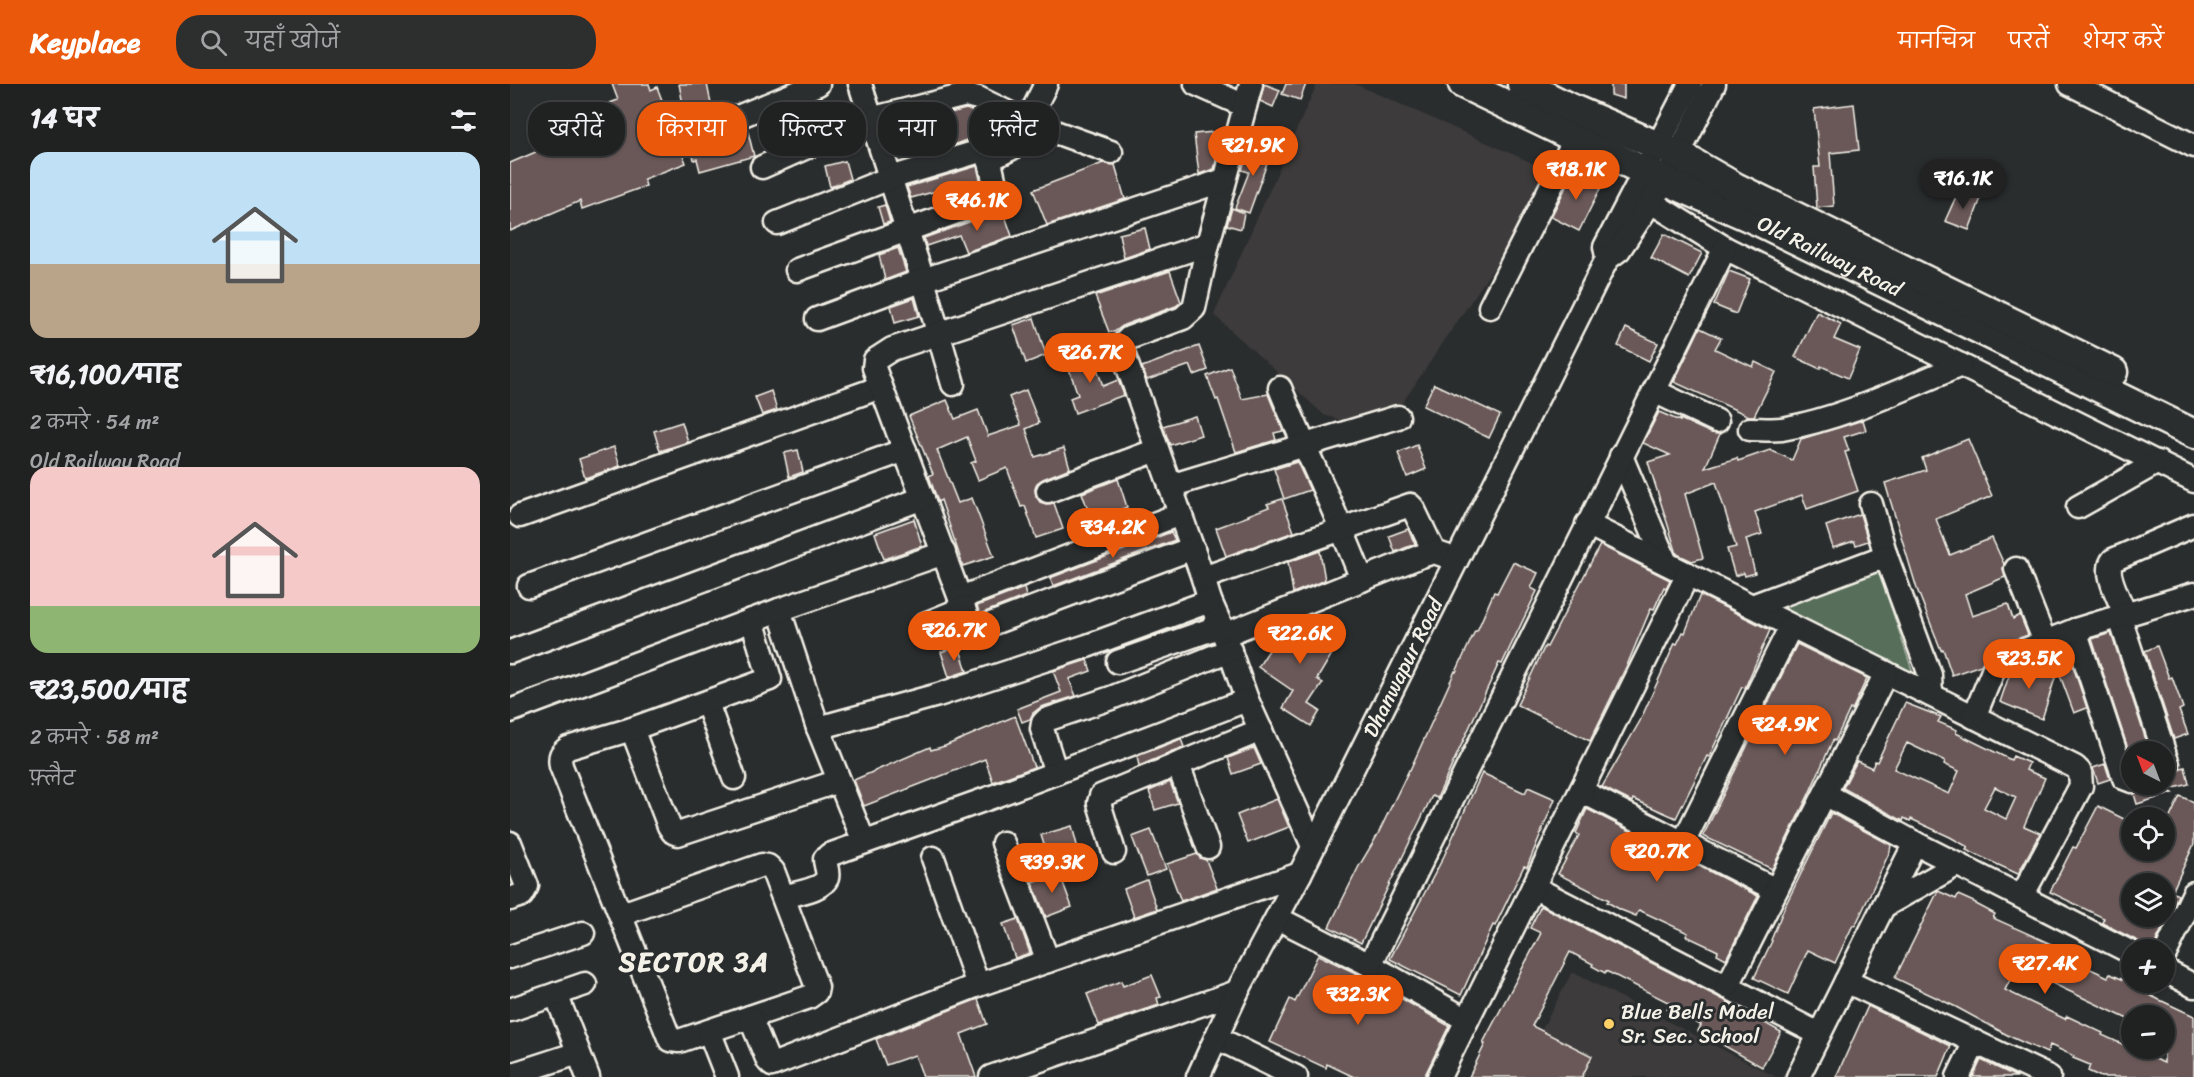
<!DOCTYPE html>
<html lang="hi">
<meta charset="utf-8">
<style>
:root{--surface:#202222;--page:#2d2f2f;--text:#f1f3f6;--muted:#a2a4a5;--line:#3d3f40;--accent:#ea580c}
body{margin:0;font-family:Sriracha,"Playpen Sans Deva",sans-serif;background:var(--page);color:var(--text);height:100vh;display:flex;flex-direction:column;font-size:22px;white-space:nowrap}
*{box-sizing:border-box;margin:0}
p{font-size:20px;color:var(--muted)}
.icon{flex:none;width:33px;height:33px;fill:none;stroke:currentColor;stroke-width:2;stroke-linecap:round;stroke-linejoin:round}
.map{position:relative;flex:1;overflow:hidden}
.panel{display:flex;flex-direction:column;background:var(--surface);width:510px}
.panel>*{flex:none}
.hud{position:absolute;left:18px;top:18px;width:570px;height:54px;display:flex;gap:12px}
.needle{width:39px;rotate:318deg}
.tools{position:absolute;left:1611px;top:657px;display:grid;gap:12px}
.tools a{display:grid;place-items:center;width:54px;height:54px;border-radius:50%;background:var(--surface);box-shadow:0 2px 4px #0004,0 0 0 2px var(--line);font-size:30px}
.price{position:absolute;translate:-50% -51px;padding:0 14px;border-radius:21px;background:var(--accent);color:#fff;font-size:20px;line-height:39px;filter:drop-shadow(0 2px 3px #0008)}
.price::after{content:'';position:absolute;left:50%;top:36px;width:18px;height:14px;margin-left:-9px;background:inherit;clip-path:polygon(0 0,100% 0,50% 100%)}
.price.active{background:#222;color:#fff}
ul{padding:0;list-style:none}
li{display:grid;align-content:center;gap:12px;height:318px;padding:0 30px}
li span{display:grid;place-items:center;height:186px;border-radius:18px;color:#555}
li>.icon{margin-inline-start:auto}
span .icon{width:108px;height:108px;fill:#fffc;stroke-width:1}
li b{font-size:26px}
h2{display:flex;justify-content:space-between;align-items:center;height:72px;padding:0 30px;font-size:26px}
.chip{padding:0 21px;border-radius:24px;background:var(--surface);box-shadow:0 2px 4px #0004,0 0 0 2px var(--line);font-size:21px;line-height:54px}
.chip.active{background:var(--accent);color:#fff}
header{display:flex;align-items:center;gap:36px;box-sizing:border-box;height:84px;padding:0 30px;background:var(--accent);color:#fff}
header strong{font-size:28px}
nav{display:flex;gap:33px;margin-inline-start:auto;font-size:21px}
.search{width:420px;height:54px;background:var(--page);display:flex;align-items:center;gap:15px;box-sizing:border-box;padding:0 21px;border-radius:24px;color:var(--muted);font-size:22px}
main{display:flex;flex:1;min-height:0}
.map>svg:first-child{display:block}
.built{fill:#3e3a3b}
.green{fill:#576e5a;stroke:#a6b0a1;stroke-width:1.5}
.building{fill:#6b5958;stroke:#f4f1e8;stroke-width:1.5;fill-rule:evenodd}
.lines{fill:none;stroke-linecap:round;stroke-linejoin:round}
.minor-casing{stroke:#f4f1e8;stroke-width:27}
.major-casing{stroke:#f4f1e8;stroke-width:33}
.minor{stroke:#2a2d2e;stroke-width:22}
.major{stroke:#2a2d2e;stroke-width:28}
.poi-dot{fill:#ffd166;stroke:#2a2d2e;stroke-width:2}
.labels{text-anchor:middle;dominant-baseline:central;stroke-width:6;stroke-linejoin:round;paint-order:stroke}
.street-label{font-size:21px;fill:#f4f1e8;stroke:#2a2d2e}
.poi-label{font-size:21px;fill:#f4f1e8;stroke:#2a2d2e;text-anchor:start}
.district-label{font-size:27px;font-weight:bold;letter-spacing:1.5px;fill:#f4f1e8;stroke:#2a2d2e}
</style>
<header>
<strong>Keyplace</strong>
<div class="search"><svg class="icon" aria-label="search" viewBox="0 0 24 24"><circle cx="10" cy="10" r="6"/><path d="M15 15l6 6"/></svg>यहाँ खोजें</div>
<nav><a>मानचित्र</a><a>परतें</a><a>शेयर करें</a></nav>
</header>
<main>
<section class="panel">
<h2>14 घर<svg class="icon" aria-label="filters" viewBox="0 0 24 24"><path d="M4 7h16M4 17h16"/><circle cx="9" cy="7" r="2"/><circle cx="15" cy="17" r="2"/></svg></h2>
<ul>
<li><span style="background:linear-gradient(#bfe0f5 60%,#b9a48a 0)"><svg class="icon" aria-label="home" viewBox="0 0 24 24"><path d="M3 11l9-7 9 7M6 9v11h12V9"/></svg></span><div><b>₹16,100/माह</b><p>2 कमरे · 54 m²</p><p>Old Railway Road</p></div></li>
<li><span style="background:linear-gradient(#f6c9c9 75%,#8fb573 0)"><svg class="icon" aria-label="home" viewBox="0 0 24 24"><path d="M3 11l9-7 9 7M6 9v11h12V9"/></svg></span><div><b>₹23,500/माह</b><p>2 कमरे · 58 m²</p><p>फ़्लैट</p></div></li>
</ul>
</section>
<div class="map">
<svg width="1684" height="993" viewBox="0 0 1684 993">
<rect width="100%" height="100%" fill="#2a2d2e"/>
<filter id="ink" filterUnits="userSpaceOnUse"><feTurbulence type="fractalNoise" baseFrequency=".0167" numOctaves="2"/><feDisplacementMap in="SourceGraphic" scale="12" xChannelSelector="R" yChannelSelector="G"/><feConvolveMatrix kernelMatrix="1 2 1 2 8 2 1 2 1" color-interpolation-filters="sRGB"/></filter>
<g filter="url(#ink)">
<g class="built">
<polygon points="807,0 845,0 1047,90 889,324 831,336 814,331 704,231"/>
<polygon points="1062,888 1266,993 1007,993"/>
</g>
<polygon class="green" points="1367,481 1403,589 1267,524"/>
<g class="building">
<polygon points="102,0 139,0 141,6 147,3 176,79 134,95 136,102 72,125 70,117 0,147 0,79 49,58 42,40 108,16"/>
<polygon points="169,0 197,0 206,44 217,41 226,46 237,44 244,72 190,87 187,75 184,76"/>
<polygon points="754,0 770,6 763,23 750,17"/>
<polygon points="776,0 796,0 790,16 772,10"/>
<polygon points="1101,0 1114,0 1114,15 1101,11"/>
<polygon points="1344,20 1349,66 1320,69 1324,122 1307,124 1304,83 1310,83 1304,25"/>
<polygon points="456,25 462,27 470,51 443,61 442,59 408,68 400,39"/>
<polygon points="703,48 706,77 704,85 689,90 684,50"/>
<polygon points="740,62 761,68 739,129 725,124 739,88 732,86"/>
<polygon points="335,77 340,95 320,103 315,82"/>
<polygon points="593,79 605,81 615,115 537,141 523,106"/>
<polygon points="467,82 472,104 438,117 434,105 401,114 397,103"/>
<polygon points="1064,87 1092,101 1069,147 1041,133"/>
<polygon points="1449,106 1471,114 1459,146 1435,137"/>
<polygon points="375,121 380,138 373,140 368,123"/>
<polygon points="722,124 734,129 731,145 717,141"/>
<polygon points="493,126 502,152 456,168 449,151 416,162 414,154"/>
<polygon points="635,144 640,165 614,174 609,150"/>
<polygon points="1154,150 1192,169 1179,194 1141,174"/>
<polygon points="388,164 396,188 375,196 369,171"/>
<polygon points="660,187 671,218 666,222 614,241 604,248 599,248 585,212"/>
<polygon points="1219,187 1240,195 1226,230 1204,221"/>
<polygon points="404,214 409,232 385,239 381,222"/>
<polygon points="1307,228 1331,240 1324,255 1350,266 1338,294 1311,282 1310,285 1285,273"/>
<polygon points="524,234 536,271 516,279 503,241"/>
<polygon points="1116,244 1148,259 1139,277 1108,262"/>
<polygon points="1190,244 1211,254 1205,265 1243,283 1245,278 1266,288 1244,332 1239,332 1164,298"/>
<polygon points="689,262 698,286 684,291 680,281 637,296 632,283"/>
<polygon points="581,267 593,302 608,296 614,311 565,329 560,314 568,311 556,276"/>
<polygon points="720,283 732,315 758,310 773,347 764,349 766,356 726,368 708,315 706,316 697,292"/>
<polygon points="924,300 990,331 979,354 913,322"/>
<polygon points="516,306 529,339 516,345 525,373 554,364 560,384 533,395 527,399 525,405 526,412 530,418 536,420 544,419 553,445 526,454 515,422 511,423 497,384 468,396 461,379 466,377 457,353 427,366 448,419 462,414 484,472 453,482 431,416 428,418 419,392 423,390 399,332 437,316 445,335 468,326 478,352 511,341 499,313"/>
<polygon points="261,307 267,326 252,331 245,313"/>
<polygon points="1149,328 1170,337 1170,335 1201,349 1210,350 1195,384 1227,374 1228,377 1260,366 1282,376 1291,355 1353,336 1356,346 1334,353 1339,367 1335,368 1348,407 1297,425 1292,411 1245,428 1252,450 1236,455 1245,489 1235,492 1234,489 1225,492 1217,465 1226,463 1206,398 1175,410 1193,474 1182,477 1167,470 1138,378 1160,371 1133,359"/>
<polygon points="685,332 691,351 660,361 653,342"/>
<polygon points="172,338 178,358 150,367 144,347"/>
<polygon points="1458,355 1482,412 1426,435 1440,471 1482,454 1494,480 1493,484 1495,493 1455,510 1462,532 1498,520 1503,535 1510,531 1518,551 1475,566 1476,572 1471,581 1442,591 1433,565 1431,566 1407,505 1375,399 1416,386 1412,374"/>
<polygon points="907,361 916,385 897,393 888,369"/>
<polygon points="104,363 110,382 75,394 69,375"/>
<polygon points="288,366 293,388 279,393 274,369"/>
<polygon points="787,378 800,406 774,415 764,385"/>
<polygon points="608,395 617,423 582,437 572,409"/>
<polygon points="772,415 784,448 716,472 706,444 739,432 738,431 759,423 757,420"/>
<polygon points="1350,430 1358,457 1346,461 1344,457 1323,464 1316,442"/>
<polygon points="404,435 412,462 374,475 365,449"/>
<polygon points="898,445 905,460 885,468 879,452"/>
<polygon points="661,448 665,456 543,502 540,494"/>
<polygon points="1090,461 1160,496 1156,504 1154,503 1144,525 1141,524 1118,579 1080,657 1007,621 1035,562 1037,563"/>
<polygon points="810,467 815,496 783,509 778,478"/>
<polygon points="1003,478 1028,489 1021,504 1027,507 992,580 989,579 927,714 922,712 851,859 819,843 849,782 867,752 899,686 900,686 945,587 946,588 965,547 967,547 984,508 987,509"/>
<polygon points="514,504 516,512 470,530 467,522"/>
<polygon points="1190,511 1260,546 1235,604 1232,603 1199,673 1197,672 1166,734 1123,715 1122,718 1092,703 1130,637 1165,559 1167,560 1173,548 1175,549"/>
<polygon points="790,535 829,558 807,595 813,599 799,620 810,627 801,642 773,624 783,607 748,583 776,540"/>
<polygon points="1601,549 1640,668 1619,668 1582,555"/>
<polygon points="1287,560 1357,594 1342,626 1340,625 1325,657 1323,656 1299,710 1262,785 1193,752"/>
<polygon points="449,562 457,587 439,593 431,568"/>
<polygon points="1647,562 1659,594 1662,593 1673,624 1669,626 1678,650 1664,655 1635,567"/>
<polygon points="1557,564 1577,624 1564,629 1542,570"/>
<polygon points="577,576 581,587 559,595 566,612 531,623 523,629 520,635 512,638 507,625 551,608 543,587"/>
<polygon points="1514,581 1546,591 1532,635 1490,618 1501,586"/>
<path d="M1395,619L1431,633L1428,638L1447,646L1446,649L1501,676L1503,672L1519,679L1516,686L1535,694L1514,742L1530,749L1508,790L1456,766L1458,763L1440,753L1401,735L1400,737L1394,734L1393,737L1333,704L1347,677L1362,684L1365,677L1367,678ZM1397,659L1435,677L1434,680L1449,687L1439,710L1384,685ZM1485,703L1506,713L1496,735L1474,724Z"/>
<polygon points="505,632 524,683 483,698 475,675 354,722 344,696 420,663 421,666 435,662"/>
<polygon points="671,655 674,663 629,682 627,672"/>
<polygon points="744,664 751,680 723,690 718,674"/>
<polygon points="1595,680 1600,695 1588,699 1583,684"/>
<polygon points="1675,683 1679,700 1657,706 1663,709 1627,720 1624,710 1631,707 1635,700 1645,700 1654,705 1654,699 1660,698 1671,684"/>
<polygon points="972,689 1015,709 1018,703 1045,715 1017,783 1014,782 985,842 983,841 951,911 880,875 934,772"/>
<polygon points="660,698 668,719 645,726 639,707"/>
<path d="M1670,712L1684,718V760L1662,808L1668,811L1642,866H1635L1628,857L1592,839L1594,834L1540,808L1563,763L1566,764L1588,722L1622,739V766H1654V746ZM1622,800H1654V832H1622Z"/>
<polygon points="767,715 779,743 738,759 727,731"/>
<polygon points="1077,725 1248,812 1216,875 1207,870 1208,867 1176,852 1178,849 1129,826 1126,832 1111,826 1097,818 1099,816 1048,790 1069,751 1066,749"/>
<polygon points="1321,729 1381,761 1380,767 1356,819 1345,842 1343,841 1325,879 1298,866 1278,910 1244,894 1262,857 1261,856 1275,822"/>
<polygon points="562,742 568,765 538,774 531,751"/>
<polygon points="641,746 656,785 637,792 622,753"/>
<polygon points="687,770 690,774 696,776 707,804 671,817 657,780"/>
<polygon points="549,788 562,823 536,833 522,798"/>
<polygon points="637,796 647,825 624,833 614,805"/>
<path d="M1428,807L1446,815L1448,811L1466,819V820L1485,830L1483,834L1579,877L1576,883L1598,893L1600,890L1621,899L1638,907L1637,910L1684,932V993H1591L1578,987L1580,981L1563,974L1564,972L1540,961L1537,969L1501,953L1446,923L1385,894ZM1506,884L1526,894L1527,892L1622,937V932H1654V979L1592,951L1593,949L1557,932L1555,935L1495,906Z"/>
<polygon points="1031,822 1214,916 1271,948 1252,983 1188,947 1191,941 1157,926 1160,919 1096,887 1095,889 1082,882 1083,880 1060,868 1022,942 1082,972 1072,993 959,993 975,960 973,959 1031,849 1020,844"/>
<polygon points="508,835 520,869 505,874 493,840"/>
<polygon points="808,871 854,893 939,942 914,993 844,993 817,980 816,984 760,958 780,915 785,918"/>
<polygon points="642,891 651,913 647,914 649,921 589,941 577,910 611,897 613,902"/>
<polygon points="468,915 477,940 451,950 466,993 413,993 405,971 376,981 366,955"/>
<polygon points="1358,922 1441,962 1428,993 1326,993"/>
<polygon points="1471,976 1507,993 1463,993"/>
</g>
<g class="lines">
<defs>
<g id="minor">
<polyline points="350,0 413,196 443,300"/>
<polyline points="686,0 735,22"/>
<polyline points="741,0 698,160 684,224 673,234 619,254 613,260 613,269 693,494 700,517 711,542 737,616 803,762"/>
<polyline points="1560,0 1684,62"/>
<polyline points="228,33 308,0"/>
<polyline points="479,76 502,64 506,60 536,0"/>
<polyline points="252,83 360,35 456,11 468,14 517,38 601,68"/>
<polyline points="1141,118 1215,164 1684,397"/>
<polyline points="267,139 380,94 477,65 488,113 287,186"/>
<polyline points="1097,172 1095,163 1180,0"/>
<polyline points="980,223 1065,55"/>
<polyline points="307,235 413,196 714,96"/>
<path d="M770,304C796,369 828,431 852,496"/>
<polyline points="1144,307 1207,337"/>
<path d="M1240,345C1250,345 1262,346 1272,345C1334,334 1393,305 1451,281"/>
<polyline points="1111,372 1156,479"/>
<polyline points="660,402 888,333"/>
<polyline points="538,407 647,366"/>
<polyline points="1361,420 1376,472 1420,591 1421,611"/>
<polyline points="1568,423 1648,378"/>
<polyline points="10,432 371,303"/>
<polyline points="1077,440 1565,683 1570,688 1571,702 1512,812"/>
<polyline points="683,464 470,544 464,544 460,541 364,284 365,276 382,265 698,160"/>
<polyline points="1506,485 1535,558"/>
<polyline points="693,494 900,421 903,424 924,468"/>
<polyline points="19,502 395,366"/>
<polyline points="450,514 670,430"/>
<polyline points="1242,522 1376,472"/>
<polyline points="269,526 308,644 354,758"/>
<path d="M1615,530C1610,516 1593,488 1603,476L1684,441"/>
<polyline points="1610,534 1654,668"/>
<polyline points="415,540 454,524"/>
<polyline points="1565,546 1614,694 1622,697"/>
<polyline points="714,551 911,472 924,468 936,472"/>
<polyline points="0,568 413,414"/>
<polyline points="608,578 711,542"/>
<polyline points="197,619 224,694"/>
<polyline points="0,627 269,526 434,469"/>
<polyline points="1464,633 1485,582 1493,575 1565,546 1684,510"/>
<polyline points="308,644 428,611 577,562 700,517"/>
<polyline points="122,645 159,742 163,748 168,750 329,697"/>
<polyline points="1654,669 1658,680 1654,686"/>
<polyline points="668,680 698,763"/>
<polyline points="546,689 532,645 533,639 536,636 601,614 720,566"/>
<polyline points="1071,707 1266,806"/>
<polyline points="1315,710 1405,759 1622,869"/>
<polyline points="0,759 17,802 12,811 0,815"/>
<polyline points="493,759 538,877"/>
<polyline points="1173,759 1281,542"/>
<polyline points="604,768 589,719 591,712 751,646"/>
<polyline points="423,774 468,901"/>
<polyline points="1023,803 1309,950"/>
<path d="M274,813C285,809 312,806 317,794C319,788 315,781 315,775L319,771L482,713L737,616"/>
<polyline points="1374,822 1448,780"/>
<path d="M112,830L252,781L258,782L263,787L307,903L306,908L299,913L169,957L160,956L51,682C49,672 51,669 58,664L122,645L260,595L242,536"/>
<polyline points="767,834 860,881 957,936"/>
<polyline points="1654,872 1684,809"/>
<polyline points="0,873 73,849"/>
<polyline points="860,881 1215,164"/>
<polyline points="1654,886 1684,902"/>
<polyline points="1336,897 1539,993"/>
<polyline points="1217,903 1376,589"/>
<polyline points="46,910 78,993"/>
<polyline points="0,926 75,900"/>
<polyline points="240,933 258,977 262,981 468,901 790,790"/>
<polyline points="199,947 217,993"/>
<polyline points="707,954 786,993"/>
<polyline points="0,991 68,969"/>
<polyline points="481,993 727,908"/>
<path id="s1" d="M688,993L727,908L790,790L1097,175L1109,166L1156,95L1204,0"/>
<polyline points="929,993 1178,490"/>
<polyline points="1288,993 1405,759"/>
<polyline points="1448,993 1465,958"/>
</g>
<g id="major">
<path id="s2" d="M953,0L1134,87L1250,138L1684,350"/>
<polyline points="1012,0 1058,23 1169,71 1225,103 1603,288"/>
</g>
</defs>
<use href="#minor" class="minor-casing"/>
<use href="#major" class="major-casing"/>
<use href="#minor" class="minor"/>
<use href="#major" class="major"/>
</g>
</g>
<circle class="poi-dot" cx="1099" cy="940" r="6"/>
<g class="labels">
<g class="street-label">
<text stroke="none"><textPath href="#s2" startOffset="405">Old Railway Road</textPath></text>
<text stroke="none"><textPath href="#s1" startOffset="458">Dhanwapur Road</textPath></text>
</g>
<g class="poi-label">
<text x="1111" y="928">Blue Bells Model<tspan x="1111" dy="24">Sr. Sec. School</tspan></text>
</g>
<g class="district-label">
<text x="184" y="878">SECTOR 3A</text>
</g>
</g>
</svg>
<div class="tools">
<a><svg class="needle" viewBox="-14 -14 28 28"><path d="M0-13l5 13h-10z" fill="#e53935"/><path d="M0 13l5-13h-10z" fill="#a2a4a5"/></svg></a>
<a><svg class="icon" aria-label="locate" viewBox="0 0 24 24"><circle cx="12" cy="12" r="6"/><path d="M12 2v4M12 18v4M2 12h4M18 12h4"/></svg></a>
<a><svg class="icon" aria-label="layers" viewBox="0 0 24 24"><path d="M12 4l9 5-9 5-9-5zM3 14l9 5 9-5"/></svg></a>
<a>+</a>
<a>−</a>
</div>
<b class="price" style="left:743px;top:93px">₹21.9K</b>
<b class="price" style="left:1066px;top:117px">₹18.1K</b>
<b class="price active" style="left:1453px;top:126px">₹16.1K</b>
<b class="price" style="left:467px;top:148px">₹46.1K</b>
<b class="price" style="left:580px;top:300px">₹26.7K</b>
<b class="price" style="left:603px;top:475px">₹34.2K</b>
<b class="price" style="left:444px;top:578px">₹26.7K</b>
<b class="price" style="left:790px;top:581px">₹22.6K</b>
<b class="price" style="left:1519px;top:606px">₹23.5K</b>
<b class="price" style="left:1275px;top:672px">₹24.9K</b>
<b class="price" style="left:1147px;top:799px">₹20.7K</b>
<b class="price" style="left:542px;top:810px">₹39.3K</b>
<b class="price" style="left:1535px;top:911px">₹27.4K</b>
<b class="price" style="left:848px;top:942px">₹32.3K</b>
<div class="hud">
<a class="chip">खरीदें</a>
<a class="chip active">किराया</a>
<a class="chip">फ़िल्टर</a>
<a class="chip">नया</a>
<a class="chip">फ़्लैट</a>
</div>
</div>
</main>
